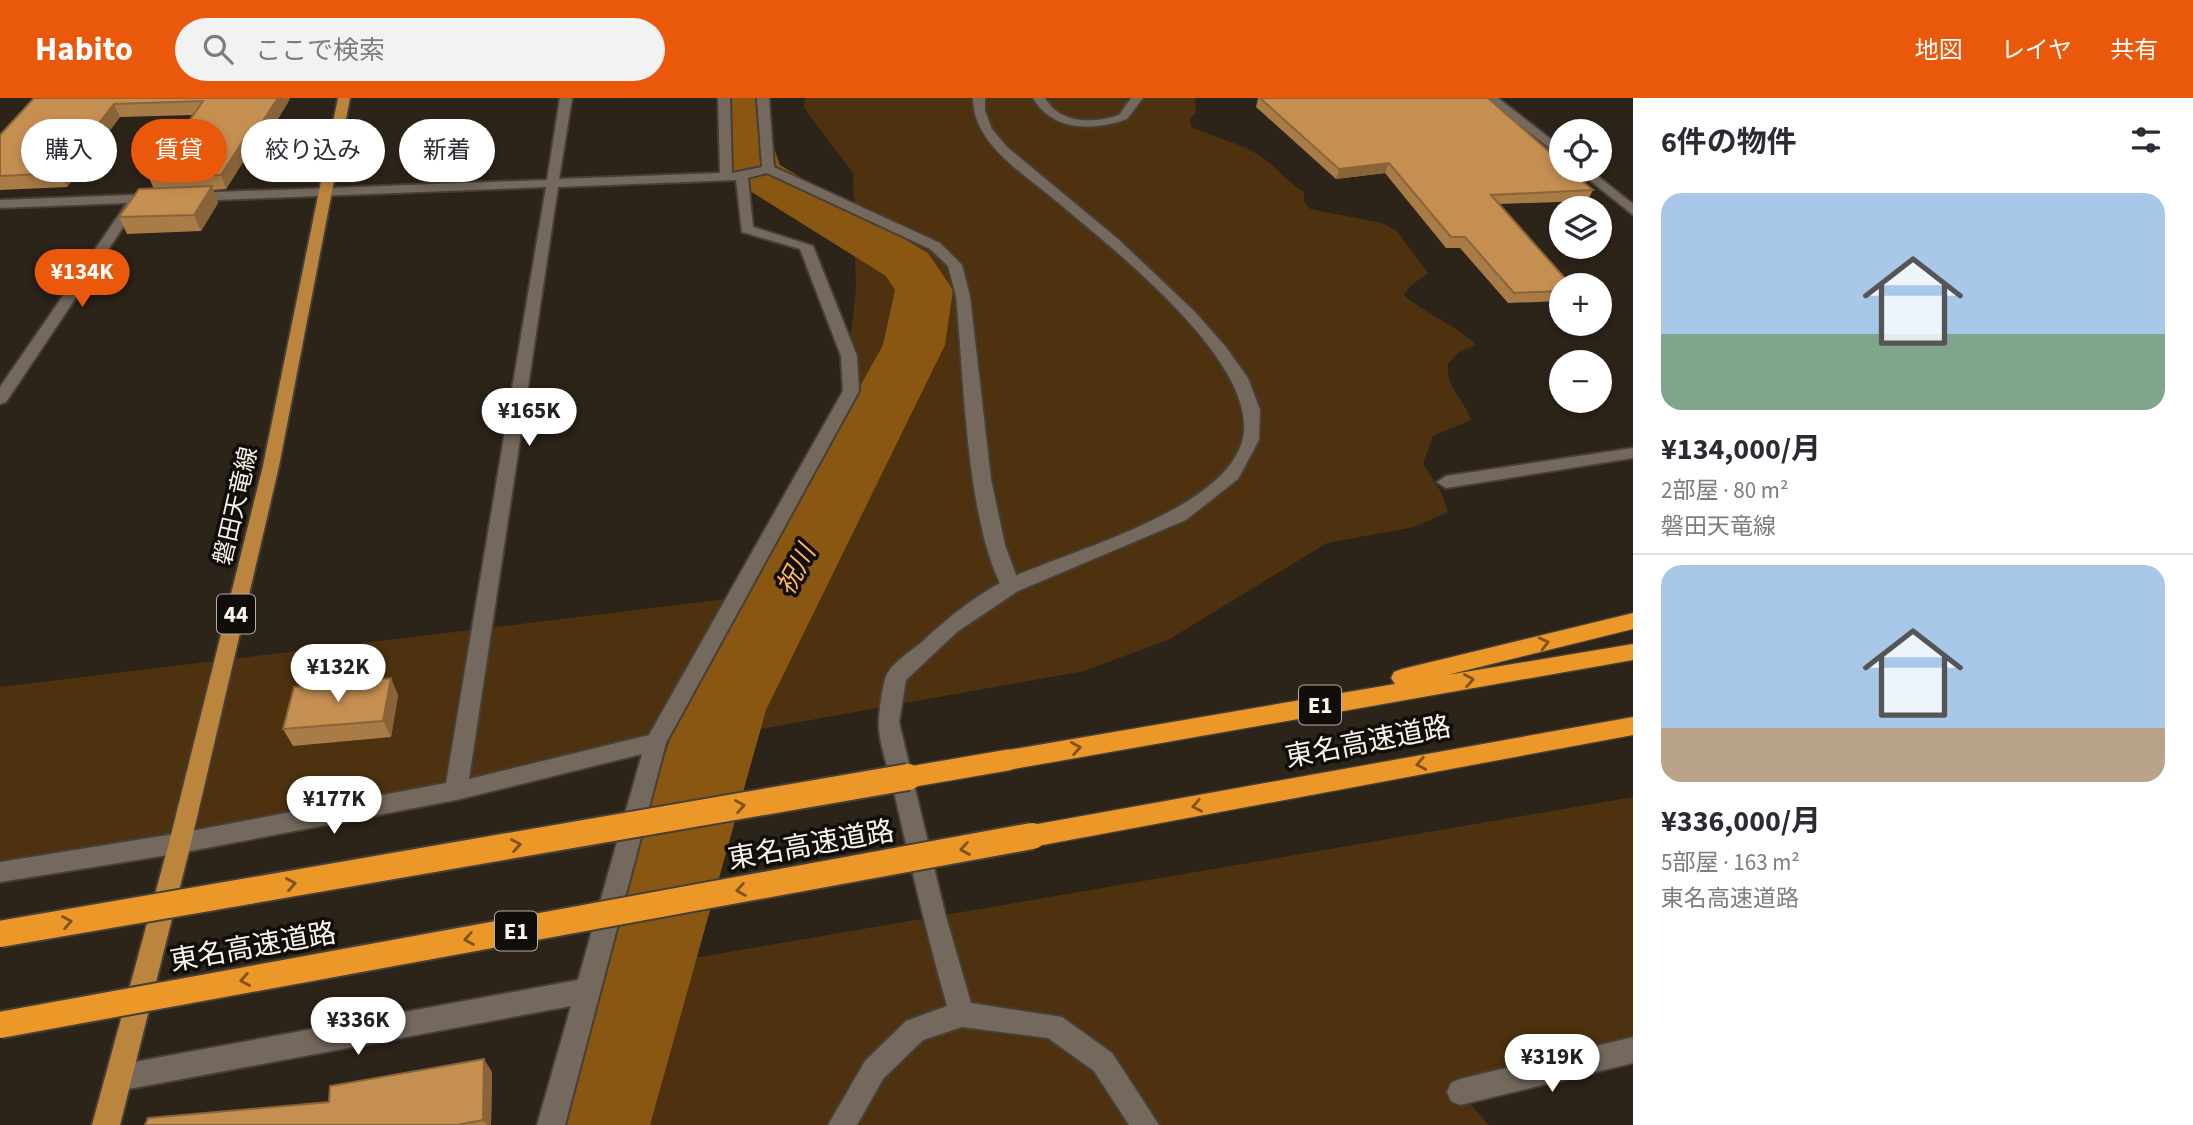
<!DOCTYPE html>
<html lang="ja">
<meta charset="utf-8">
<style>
:root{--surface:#fff;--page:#f2f2f3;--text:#2b2b33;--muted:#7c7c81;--line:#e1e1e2;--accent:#ea580c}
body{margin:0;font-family:"Source Sans 3","Noto Sans JP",sans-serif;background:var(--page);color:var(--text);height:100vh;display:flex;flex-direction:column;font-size:26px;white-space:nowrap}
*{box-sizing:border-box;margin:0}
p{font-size:23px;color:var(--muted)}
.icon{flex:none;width:38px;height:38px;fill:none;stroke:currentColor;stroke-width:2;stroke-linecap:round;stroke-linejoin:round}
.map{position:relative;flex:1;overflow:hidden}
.side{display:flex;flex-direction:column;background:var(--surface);width:560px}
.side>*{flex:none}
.banner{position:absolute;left:21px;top:21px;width:665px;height:63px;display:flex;gap:14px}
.fabs{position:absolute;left:1549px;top:21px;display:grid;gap:14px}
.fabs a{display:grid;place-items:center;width:63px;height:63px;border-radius:50%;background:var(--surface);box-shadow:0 4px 10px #0003;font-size:35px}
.price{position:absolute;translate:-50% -60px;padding:0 16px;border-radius:24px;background:#fff;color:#222;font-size:23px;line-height:46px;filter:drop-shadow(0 2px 4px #0008)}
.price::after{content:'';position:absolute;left:50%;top:42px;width:21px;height:16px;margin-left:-10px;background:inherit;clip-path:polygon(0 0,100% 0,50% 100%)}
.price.selected{background:var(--accent);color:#fff}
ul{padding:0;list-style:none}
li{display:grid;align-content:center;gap:14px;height:371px;padding:0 28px}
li+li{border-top:2px solid var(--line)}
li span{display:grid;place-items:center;height:217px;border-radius:21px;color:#555}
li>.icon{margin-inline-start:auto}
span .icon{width:126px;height:126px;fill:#fffc;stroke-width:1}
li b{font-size:30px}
h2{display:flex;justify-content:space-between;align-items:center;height:84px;padding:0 28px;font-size:30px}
.tag{padding:0 24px;border-radius:32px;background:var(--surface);box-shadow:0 4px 10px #0003;font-size:24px;line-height:63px}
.tag.selected{background:var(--accent);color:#fff}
header{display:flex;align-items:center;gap:42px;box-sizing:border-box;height:98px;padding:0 35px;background:var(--accent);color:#fff}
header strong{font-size:33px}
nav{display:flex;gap:38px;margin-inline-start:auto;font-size:24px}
.search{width:490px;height:63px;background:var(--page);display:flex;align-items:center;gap:18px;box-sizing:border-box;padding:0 24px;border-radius:38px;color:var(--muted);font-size:26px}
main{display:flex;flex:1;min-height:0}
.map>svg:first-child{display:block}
.green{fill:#4e320f}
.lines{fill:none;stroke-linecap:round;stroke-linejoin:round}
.river{fill:#8a5713;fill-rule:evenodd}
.minor-casing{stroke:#463f37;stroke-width:4}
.tertiary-casing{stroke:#463f37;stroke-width:4}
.primary-casing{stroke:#463f37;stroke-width:4}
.motorway-casing{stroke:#463f37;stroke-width:3}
.minor{fill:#75695e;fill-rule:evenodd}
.tertiary{fill:#75695e;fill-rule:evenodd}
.primary{fill:#bc853e;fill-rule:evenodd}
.motorway{fill:#eb9829;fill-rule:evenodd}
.motorway-bridge-far1-casing{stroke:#463f37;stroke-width:24;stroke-linecap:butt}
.motorway-bridge-casing{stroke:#463f37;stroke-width:30;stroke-linecap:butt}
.motorway-bridge-far1{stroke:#eb9829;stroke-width:21}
.motorway-bridge{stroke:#eb9829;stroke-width:26}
.wall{fill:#a97b47}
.shaded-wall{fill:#8a6439}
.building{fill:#c58f52;stroke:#8a6439;stroke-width:2}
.oneway{stroke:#7e5219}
.labels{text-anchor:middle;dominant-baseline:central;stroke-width:7;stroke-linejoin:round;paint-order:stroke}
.shield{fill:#110d09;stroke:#b3aea8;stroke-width:2}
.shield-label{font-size:23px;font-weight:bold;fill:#f9f3ec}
.street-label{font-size:24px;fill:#f9f3ec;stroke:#110d09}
.water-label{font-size:26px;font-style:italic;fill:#ffb561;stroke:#110d09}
.near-street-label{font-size:28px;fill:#f9f3ec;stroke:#110d09}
</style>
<header>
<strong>Habito</strong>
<div class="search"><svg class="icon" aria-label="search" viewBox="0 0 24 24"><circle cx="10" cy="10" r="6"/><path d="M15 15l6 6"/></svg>ここで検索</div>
<nav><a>地図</a><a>レイヤ</a><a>共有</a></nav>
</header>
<main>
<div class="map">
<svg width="1633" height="1027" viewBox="0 0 1633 1027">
<rect width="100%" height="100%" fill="#2c2319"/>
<g class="green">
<path d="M805,0H1195L1196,14L1190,21L1191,29C1213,39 1237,44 1257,56C1276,67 1286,84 1304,94V103L1310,111L1382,125L1397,133L1428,175L1409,189L1404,197C1426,217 1456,226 1476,247L1458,255L1448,266C1447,294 1463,298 1471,322L1433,338L1423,366L1441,394L1448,414L1414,429L1327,445L1168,542L1084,573L0,767V589L785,494L832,404L856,190L853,75L804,10Z"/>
<polygon points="1633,699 1633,941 1460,995 1489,1027 612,1027 694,860"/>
</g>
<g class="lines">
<path class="river" d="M722,0H768L774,50L780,67L928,155L953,192L945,247L766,612L650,1027H538L680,612L883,247L895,192L886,178L739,86C722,60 723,30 722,0Z"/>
<defs>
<g id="minor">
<path d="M560,0H572L559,81L720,75L718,0H730L732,75L762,69L757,0H769L774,69L940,145L962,167L970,198L991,381L1005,447L1020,488L1011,495L1004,493C966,425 964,278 956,198L948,168L930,151L767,75L748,80L753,129L813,148L857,258L859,293L666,645L565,1027H537L571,908L118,993L109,989L105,980L109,971L118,967L578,882L642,656L456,702L180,755L0,784V764L180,735L446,685L546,89L190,103L184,99L190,95L547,82ZM736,82L742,134L800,151L841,258L843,293L649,637L469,681L558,89Z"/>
<polygon points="156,96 161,97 161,103 140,104 6,304 0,306 0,289 127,105 0,110 0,102"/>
<polygon points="1633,350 1633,360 1446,390 1437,384 1446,378"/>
<polygon points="1633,939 1633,965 1460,1007 1451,1003 1447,994 1451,985 1460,981"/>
</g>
<g id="tertiary">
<path d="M973,0H985V13L992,31L1007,49L1118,141L1195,214L1225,248L1248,280L1260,312L1259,342L1238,381L1186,422L1018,493L957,534L906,582L899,624L945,815L971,905L1062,919L1112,955L1159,1027H1129L1094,973L1048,940L962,929L923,942L883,981L857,1027H828L865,963L906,923L947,908C927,837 910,765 894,693C889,671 877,642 879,620C880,608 882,590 886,578C892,565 911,553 922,544C946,521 976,497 1006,482C1067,453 1227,413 1243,340C1259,263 1109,148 1055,102C1023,75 973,46 973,0Z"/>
<path d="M1033,0H1045C1060,26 1093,26 1119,17L1131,0H1143L1127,21C1094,33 1053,34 1033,0Z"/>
<polygon points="1485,0 1498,0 1561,49 1561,59"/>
<polygon points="1577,72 1590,72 1633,106 1633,117"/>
</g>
<polygon id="primary" points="338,0 350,0 279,368 191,745 120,1027 92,1027 169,745 263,368"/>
<g id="motorway">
<polygon points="1633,515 1633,531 1447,577 1633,546 1633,562 1008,672 1000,669 996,662 1000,655 1008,652 1395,586 1391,580 1394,574 1402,571"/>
<polygon points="1633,619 1633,637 1032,749 1023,746 1020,738 1023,730 1032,727"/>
</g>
</defs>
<use href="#minor" class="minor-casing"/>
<use href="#tertiary" class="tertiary-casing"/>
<use href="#primary" class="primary-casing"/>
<use href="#motorway" class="motorway-casing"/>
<use href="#minor" class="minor"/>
<use href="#tertiary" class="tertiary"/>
<use href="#primary" class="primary"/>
<use href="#motorway" class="motorway"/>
<defs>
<polyline id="motorway-bridge-far1" points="898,681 1008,662"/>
<g id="motorway-bridge">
<polyline points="0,836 908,679"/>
<polyline points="0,927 1032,738"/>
</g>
</defs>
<use href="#motorway-bridge-far1" class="motorway-bridge-far1-casing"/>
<use href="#motorway-bridge" class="motorway-bridge-casing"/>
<use href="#motorway-bridge-far1" class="motorway-bridge-far1"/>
<use href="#motorway-bridge" class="motorway-bridge"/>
</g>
<g class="wall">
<polygon points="34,0 290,0 287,6 263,45 255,45 226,91 213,92 218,105 201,133 127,136 119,119 154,91 149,80 193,17 120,19 67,89 0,92 0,37"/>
<polygon points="1258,0 1488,0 1593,92 1587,103 1499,106 1561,187 1561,203 1508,205 1460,150 1446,150 1385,75 1336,81 1256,9"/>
<polygon points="398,597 391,639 293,648 283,631"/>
<polygon points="492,974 491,1027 145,1027 329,1004"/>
</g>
<g class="shaded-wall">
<polygon points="278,0 290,0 287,6 263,45 257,32"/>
<polygon points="114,6 120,19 67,89 60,75"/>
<polygon points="250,32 255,45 226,91 221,77"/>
<polygon points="1389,65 1385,75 1336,81 1339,71"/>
<polygon points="212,88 218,105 201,133 194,117"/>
<polygon points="391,580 398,597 391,639 383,623"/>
<polygon points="484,961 492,974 491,1027 487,1027 483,1022"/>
</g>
<g class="building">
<polygon points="34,0 278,0 257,32 250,32 221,77 149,80 203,3 114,6 60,75 0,78 0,37"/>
<polygon points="1260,0 1488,0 1561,64 1561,72 1569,72 1593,92 1491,97 1571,187 1561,187 1561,193 1514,195 1465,139 1451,139 1389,65 1339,71"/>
<polygon points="212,88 194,117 119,119 139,91"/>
<polygon points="391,580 383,623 283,631 294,589"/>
<polygon points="484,961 483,1022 457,1027 145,1027 148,1020 329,1004 330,988"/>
</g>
<defs><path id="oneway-chevron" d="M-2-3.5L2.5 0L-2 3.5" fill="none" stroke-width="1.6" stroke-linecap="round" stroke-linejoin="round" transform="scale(1.75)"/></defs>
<g class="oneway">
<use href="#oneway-chevron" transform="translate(1544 545) rotate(-14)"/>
<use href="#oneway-chevron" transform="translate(1469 582) rotate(-10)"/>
<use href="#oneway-chevron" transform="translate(1076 650) rotate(-10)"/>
<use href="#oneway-chevron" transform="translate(1421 666) rotate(169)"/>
<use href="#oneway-chevron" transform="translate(740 708) rotate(-10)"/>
<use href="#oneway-chevron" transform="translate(1197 708) rotate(169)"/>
<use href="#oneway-chevron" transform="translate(516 747) rotate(-10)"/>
<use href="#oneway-chevron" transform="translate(965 751) rotate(170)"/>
<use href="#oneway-chevron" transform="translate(291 786) rotate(-10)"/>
<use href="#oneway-chevron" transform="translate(741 792) rotate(170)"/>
<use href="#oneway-chevron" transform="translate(67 824) rotate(-10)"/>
<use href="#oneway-chevron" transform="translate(469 841) rotate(170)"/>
<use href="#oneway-chevron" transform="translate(245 882) rotate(170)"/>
</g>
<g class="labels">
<g class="shield">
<rect x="217" y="496.5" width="38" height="39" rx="5"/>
<rect x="1299" y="587.5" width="42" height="39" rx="5"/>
<rect x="495" y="813.5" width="42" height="39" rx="5"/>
</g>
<g class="shield-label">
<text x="236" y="516">44</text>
<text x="1320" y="607">E1</text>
<text x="516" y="833">E1</text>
</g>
<g class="street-label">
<text transform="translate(236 408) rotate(-77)">磐田天竜線</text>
</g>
<g class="water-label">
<text transform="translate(796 472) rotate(-62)">祝川</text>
</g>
<g class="near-street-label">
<text transform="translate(1368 644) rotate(-11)">東名高速道路</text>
<text transform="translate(811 747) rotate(-10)">東名高速道路</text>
<text transform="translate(253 849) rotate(-10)">東名高速道路</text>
</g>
</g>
</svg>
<div class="fabs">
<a><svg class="icon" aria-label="locate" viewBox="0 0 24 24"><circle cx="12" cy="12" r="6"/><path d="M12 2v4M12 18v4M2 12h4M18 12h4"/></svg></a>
<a><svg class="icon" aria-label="layers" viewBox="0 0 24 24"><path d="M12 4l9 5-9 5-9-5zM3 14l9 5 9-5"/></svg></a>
<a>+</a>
<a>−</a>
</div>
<b class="price selected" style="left:82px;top:211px">¥134K</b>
<b class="price" style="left:529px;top:350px">¥165K</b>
<b class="price" style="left:338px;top:606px">¥132K</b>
<b class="price" style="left:334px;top:738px">¥177K</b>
<b class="price" style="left:358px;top:959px">¥336K</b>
<b class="price" style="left:1552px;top:996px">¥319K</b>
<div class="banner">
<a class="tag">購入</a>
<a class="tag selected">賃貸</a>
<a class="tag">絞り込み</a>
<a class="tag">新着</a>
</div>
</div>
<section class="side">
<h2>6件の物件<svg class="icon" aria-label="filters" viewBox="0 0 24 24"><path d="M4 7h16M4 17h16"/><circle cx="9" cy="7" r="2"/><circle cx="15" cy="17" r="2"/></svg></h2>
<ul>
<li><span style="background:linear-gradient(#a9c7e8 65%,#7fa58c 0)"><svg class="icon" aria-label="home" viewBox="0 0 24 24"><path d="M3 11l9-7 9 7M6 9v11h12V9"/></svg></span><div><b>¥134,000/月</b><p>2部屋 · 80 m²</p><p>磐田天竜線</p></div></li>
<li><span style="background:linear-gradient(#a9c7e8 75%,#b9a48a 0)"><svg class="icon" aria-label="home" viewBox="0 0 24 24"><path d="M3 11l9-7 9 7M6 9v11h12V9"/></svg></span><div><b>¥336,000/月</b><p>5部屋 · 163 m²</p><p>東名高速道路</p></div></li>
</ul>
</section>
</main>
